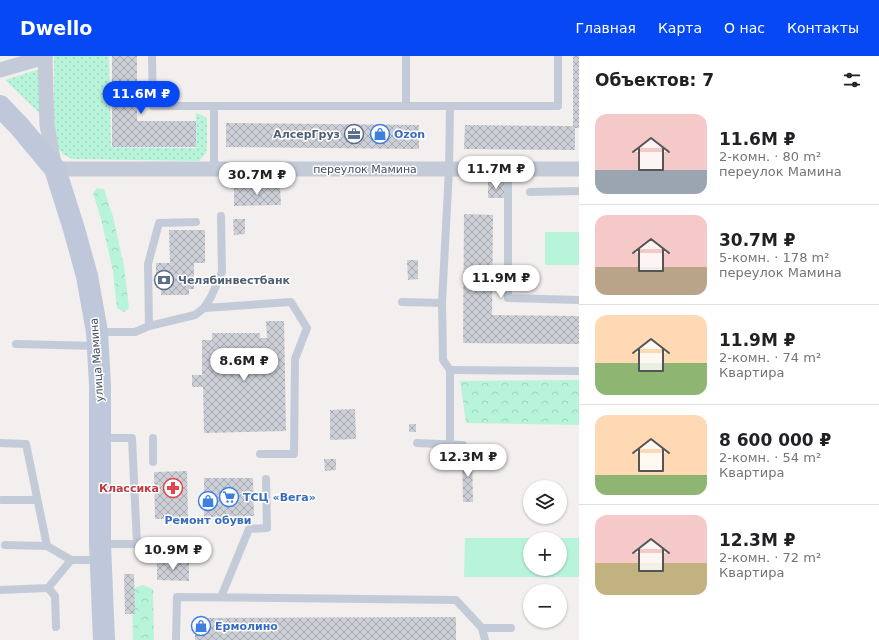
<!DOCTYPE html>
<html lang="ru">
<meta charset="utf-8">
<style>
:root{--surface:#fff;--page:#f6f6f6;--text:#202124;--muted:#757577;--line:#e0e0e0;--accent:#0649f4}
body{margin:0;font-family:"DejaVu Sans",sans-serif;background:var(--page);color:var(--text);height:100vh;display:flex;flex-direction:column;font-size:15px;white-space:nowrap}
*{box-sizing:border-box;margin:0}
p{font-size:13px;color:var(--muted)}
.icon{flex:none;width:22px;height:22px;fill:none;stroke:currentColor;stroke-width:2;stroke-linecap:round;stroke-linejoin:round}
.map{position:relative;flex:1;overflow:hidden}
.details{display:flex;flex-direction:column;background:var(--surface);width:300px}
.details>*{flex:none}
.fabs{position:absolute;left:523px;top:424px;display:grid;gap:8px}
.fabs a{display:grid;place-items:center;width:44px;height:44px;border-radius:50%;background:var(--surface);box-shadow:0 1px 3px #0004;font-size:20px}
.price{position:absolute;translate:-50% -34px;padding:0 9px;border-radius:14px;background:#fff;color:#222;font-size:13px;line-height:26px;filter:drop-shadow(0 1px 2px #0008)}
.price::after{content:'';position:absolute;left:50%;top:24px;width:12px;height:9px;margin-left:-6px;background:inherit;clip-path:polygon(0 0,100% 0,50% 100%)}
.price.on{background:var(--accent);color:#fff}
ul{padding:0;list-style:none}
li{display:flex;align-items:center;gap:12px;height:100px;padding:0 16px}
li+li{border-top:1px solid var(--line)}
li span{display:grid;place-items:center;flex:none;width:112px;height:80px;border-radius:12px;color:#555}
li>.icon{margin-inline-start:auto}
span .icon{width:48px;height:48px;fill:#fffc;stroke-width:1}
li b{font-size:17px}
h2{display:flex;justify-content:space-between;align-items:center;height:48px;padding:0 16px;font-size:17px}
header{display:flex;align-items:center;gap:24px;box-sizing:border-box;height:56px;padding:0 20px;background:var(--accent);color:#fff}
header strong{font-size:19px}
nav{display:flex;gap:22px;margin-inline-start:auto;font-size:14px}
main{display:flex;flex:1;min-height:0}
.map>svg:first-child{display:block}
.grass{fill:url(#grass-dots)}
.forest{fill:url(#forest-crowns)}
.park{fill:#b8f4d9;fill-rule:evenodd}
.building{fill:url(#building-cross-hatch)}
.lines{fill:none;stroke-linecap:round;stroke-linejoin:round}
.service{stroke:#c4cbd8;stroke-width:8}
.minor{stroke:#c4cbd8;stroke-width:15}
.secondary{stroke:#bfc8da;stroke-width:22}
.labels{text-anchor:middle;dominant-baseline:central;stroke-width:3;stroke-linejoin:round;paint-order:stroke}
.service-label{font-size:11px;font-weight:bold;fill:#4e5e75;stroke:#fff;text-anchor:end}
.shop-label{font-size:11px;font-weight:bold;fill:#366cbe;stroke:#fff;text-anchor:start}
.street-label{font-size:11px;fill:#454e5e;stroke:#fff}
.health-label{font-size:11px;font-weight:bold;fill:#be3a42;stroke:#fff;text-anchor:end}
</style>
<header>
<strong>Dwello</strong>
<nav><a>Главная</a><a>Карта</a><a>О нас</a><a>Контакты</a></nav>
</header>
<main>
<div class="map">
<svg width="579" height="584" viewBox="0 0 579 584">
<defs>
<pattern id="grass-dots" width="8" height="8" patternUnits="userSpaceOnUse"><rect width="8" height="8" fill="#b8f4d9"/><path d="M2 2h.1M6 6h.1" fill="none" stroke="#a0d3bd" stroke-width="1.8" stroke-linecap="round"/></pattern>
<pattern id="forest-crowns" width="20" height="18" patternUnits="userSpaceOnUse"><rect width="20" height="18" fill="#b8f4d9"/><path d="M2 6a3 3 0 1 1 6 0M12 15a3 3 0 1 1 6 0" fill="none" stroke="#a0d3bd"/></pattern>
<pattern id="building-cross-hatch" width="8" height="8" patternUnits="userSpaceOnUse"><rect width="8" height="8" fill="#cdcfd7"/><path d="M0 0l8 8M0 8l8-8" fill="none" stroke="#a8aab2"/></pattern>
</defs>
<rect width="100%" height="100%" fill="#f2efee"/>
<g class="grass">
<polygon points="54,0 109,0 111,91 196,92 196,57 204,60 207,63 207,91 206,97 199,105 72,103 63,98 59,93 54,82"/>
<polygon points="40,13 40,58 5,24"/>
</g>
<g class="forest">
<polygon points="97,132 104,133 113,161 124,210 129,252 124,256 117,252 113,215 101,163 93,137"/>
<polygon points="579,324 579,369 466,367 460,325"/>
<polygon points="143,529 153,533 154,584 133,584 132,533"/>
</g>
<g class="park">
<rect x="545" y="176" width="34" height="33"/>
<path d="M465,482H579V521H464ZM530,483H560V513H530Z"/>
</g>
<g class="building">
<polygon points="112,0 137,0 137,65 196,65 196,91 112,91"/>
<polygon points="573,0 579,0 579,72 575,72 575,94 464,93 465,69 573,70"/>
<polygon points="226,67 419,69 419,93 226,91"/>
<rect x="488" y="125" width="16" height="17"/>
<polygon points="280,130 281,149 234,150 234,131"/>
<polygon points="464,158 493,159 492,259 579,260 579,288 463,287"/>
<polygon points="233,163 245,163 245,178 234,179"/>
<polygon points="169,174 205,174 205,207 194,207 194,233 189,233 189,239 161,239 161,232 156,232 156,207 170,207"/>
<polygon points="407,204 418,204 418,223 408,224"/>
<polygon points="266,265 284,265 286,375 204,377 203,331 192,331 192,319 202,319 202,284 212,284 212,277 260,277 260,282 267,282"/>
<polygon points="355,353 356,383 330,384 330,354"/>
<rect x="409" y="368" width="7" height="8"/>
<polygon points="462,398 472,398 473,446 463,446"/>
<polygon points="324,403 336,403 336,414 325,415"/>
<polygon points="187,415 188,463 155,463 154,416"/>
<polygon points="204,422 253,422 254,460 204,461"/>
<polygon points="189,482 190,491 175,492 175,483"/>
<polygon points="157,506 189,506 189,525 157,524"/>
<polygon points="124,518 134,518 135,558 125,558"/>
<polygon points="456,561 456,584 195,584 195,562"/>
</g>
<g class="lines">
<g class="service">
<polyline points="152,0 153,50 558,50 558,0"/>
<polyline points="406,0 406,50"/>
<polyline points="214,50 214,113"/>
<polyline points="450,50 449,113 442,247 443,304 450,314 450,388"/>
<polyline points="508,113 508,242 579,244"/>
<polyline points="530,136 579,135"/>
<polyline points="402,246 442,247"/>
<polyline points="204,252 291,246 307,272 295,303 294,398 260,398"/>
<polyline points="149,270 195,259 204,252 211,241 222,216 221,160"/>
<polyline points="98,276 135,276 149,270 148,208 159,167 196,166"/>
<polyline points="16,288 97,290"/>
<polyline points="450,314 579,315"/>
<polyline points="101,382 132,382 137,488"/>
<polyline points="153,382 153,406"/>
<polyline points="0,387 26,388 47,490 71,504 100,504"/>
<polyline points="417,387 463,389"/>
<polyline points="2,444 37,444"/>
<polyline points="101,488 167,488"/>
<polyline points="5,489 47,490"/>
<polyline points="48,532 55,540 56,571"/>
<polyline points="0,534 48,532 71,504"/>
<polyline points="221,541 249,473 267,472 266,423"/>
<polyline points="482,572 511,572"/>
<polyline points="176,584 177,541 456,544 482,572 485,584"/>
</g>
<g class="minor">
<polyline points="45,0 47,69 55,113 579,113"/>
<polyline points="0,14 45,1"/>
</g>
<polyline class="secondary" points="0,50 20,71 55,113 74,173 87,220 97,276 100,329 100,488 104,584"/>
</g>
<defs>
<symbol id="office-ring" viewBox="-11 -11 22 22"><circle r="9.5" fill="#fff" stroke="#5c6f8a" stroke-width="1.5"/><path d="M-6-3h4V-5.5h4V-3h4V5H-6ZM-1-4.5V-3h2v-1.5ZM-6 0V1H6V0Z" fill="#5c6f8a"/></symbol>
<symbol id="shop-ring" viewBox="-11 -11 22 22"><circle r="9.5" fill="#fff" stroke="#3f7fe0" stroke-width="1.5"/><path d="M-5-2.5h2.3a2.7 3.5 0 0 1 5.4 0H5L5.5 6h-11ZM-1.5-2.5h3a1.5 2.3 0 0 0-3 0Z" fill="#3f7fe0"/></symbol>
<symbol id="bank-ring" viewBox="-11 -11 22 22"><circle r="9.5" fill="#fff" stroke="#5c6f8a" stroke-width="1.5"/><path d="M-6-4H6V4H-6ZM0-2.3a2.3 2.3 0 1 0 0 4.6a2.3 2.3 0 1 0 0-4.6Z" fill="#5c6f8a"/></symbol>
<symbol id="pharmacy-ring" viewBox="-11 -11 22 22"><circle r="9.5" fill="#fff" stroke="#e0444e" stroke-width="1.5"/><path d="M-2-6h4v4h4v4h-4v4h-4v-4h-4v-4h4Z" fill="#e0444e"/></symbol>
<symbol id="supermarket-ring" viewBox="-11 -11 22 22"><circle r="9.5" fill="#fff" stroke="#3f7fe0" stroke-width="1.5"/><path d="M-6-5.5h2.5l.6 2H6L4.5 2H-2.5L-4.4-4H-6ZM-1.5 3.2a1.3 1.3 0 1 0 .1 0ZM3 3.2a1.3 1.3 0 1 0 .1 0Z" fill="#3f7fe0"/></symbol>
</defs>
<g fill-rule="evenodd">
<use href="#office-ring" x="343" y="67" width="22" height="22"/>
<use href="#shop-ring" x="369" y="67" width="22" height="22"/>
<use href="#bank-ring" x="153" y="213" width="22" height="22"/>
<use href="#pharmacy-ring" x="162" y="421" width="22" height="22"/>
<use href="#supermarket-ring" x="218" y="430" width="22" height="22"/>
<use href="#shop-ring" x="197" y="434" width="22" height="22"/>
<use href="#shop-ring" x="190" y="559" width="22" height="22"/>
</g>
<g class="labels">
<g class="service-label">
<text x="340" y="78">АлсерГруз</text>
<text x="178" y="224" text-anchor="start">Челябинвестбанк</text>
</g>
<g class="shop-label">
<text x="394" y="78">Ozon</text>
<text x="243" y="441">ТСЦ «Вега»</text>
<text x="208" y="464" text-anchor="middle">Ремонт обуви</text>
<text x="215" y="570">Ермолино</text>
</g>
<g class="street-label">
<text x="365" y="113">переулок Мамина</text>
<text transform="translate(97 304) rotate(-94)">улица Мамина</text>
</g>
<g class="health-label">
<text x="159" y="432">Классика</text>
</g>
</g>
</svg>
<div class="fabs">
<a><svg class="icon" aria-label="layers" viewBox="0 0 24 24"><path d="M12 4l9 5-9 5-9-5zM3 14l9 5 9-5"/></svg></a>
<a>+</a>
<a>−</a>
</div>
<b class="price on" style="left:141px;top:59px">11.6M ₽</b>
<b class="price" style="left:496px;top:134px">11.7M ₽</b>
<b class="price" style="left:257px;top:140px">30.7M ₽</b>
<b class="price" style="left:501px;top:243px">11.9M ₽</b>
<b class="price" style="left:244px;top:326px">8.6M ₽</b>
<b class="price" style="left:468px;top:422px">12.3M ₽</b>
<b class="price" style="left:173px;top:515px">10.9M ₽</b>
</div>
<section class="details">
<h2>Объектов: 7<svg class="icon" aria-label="filters" viewBox="0 0 24 24"><path d="M4 7h16M4 17h16"/><circle cx="9" cy="7" r="2"/><circle cx="15" cy="17" r="2"/></svg></h2>
<ul>
<li><span style="background:linear-gradient(#f6c9c9 70%,#9aa5b1 0)"><svg class="icon" aria-label="home" viewBox="0 0 24 24"><path d="M3 11l9-7 9 7M6 9v11h12V9"/></svg></span><div><b>11.6M ₽</b><p>2-комн. · 80 m²</p><p>переулок Мамина</p></div></li>
<li><span style="background:linear-gradient(#f6c9c9 65%,#b9a48a 0)"><svg class="icon" aria-label="home" viewBox="0 0 24 24"><path d="M3 11l9-7 9 7M6 9v11h12V9"/></svg></span><div><b>30.7M ₽</b><p>5-комн. · 178 m²</p><p>переулок Мамина</p></div></li>
<li><span style="background:linear-gradient(#ffd9b3 60%,#8fb573 0)"><svg class="icon" aria-label="home" viewBox="0 0 24 24"><path d="M3 11l9-7 9 7M6 9v11h12V9"/></svg></span><div><b>11.9M ₽</b><p>2-комн. · 74 m²</p><p>Квартира</p></div></li>
<li><span style="background:linear-gradient(#ffd9b3 75%,#8fb573 0)"><svg class="icon" aria-label="home" viewBox="0 0 24 24"><path d="M3 11l9-7 9 7M6 9v11h12V9"/></svg></span><div><b>8 600 000 ₽</b><p>2-комн. · 54 m²</p><p>Квартира</p></div></li>
<li><span style="background:linear-gradient(#f6c9c9 60%,#c2b280 0)"><svg class="icon" aria-label="home" viewBox="0 0 24 24"><path d="M3 11l9-7 9 7M6 9v11h12V9"/></svg></span><div><b>12.3M ₽</b><p>2-комн. · 72 m²</p><p>Квартира</p></div></li>
</ul>
</section>
</main>
